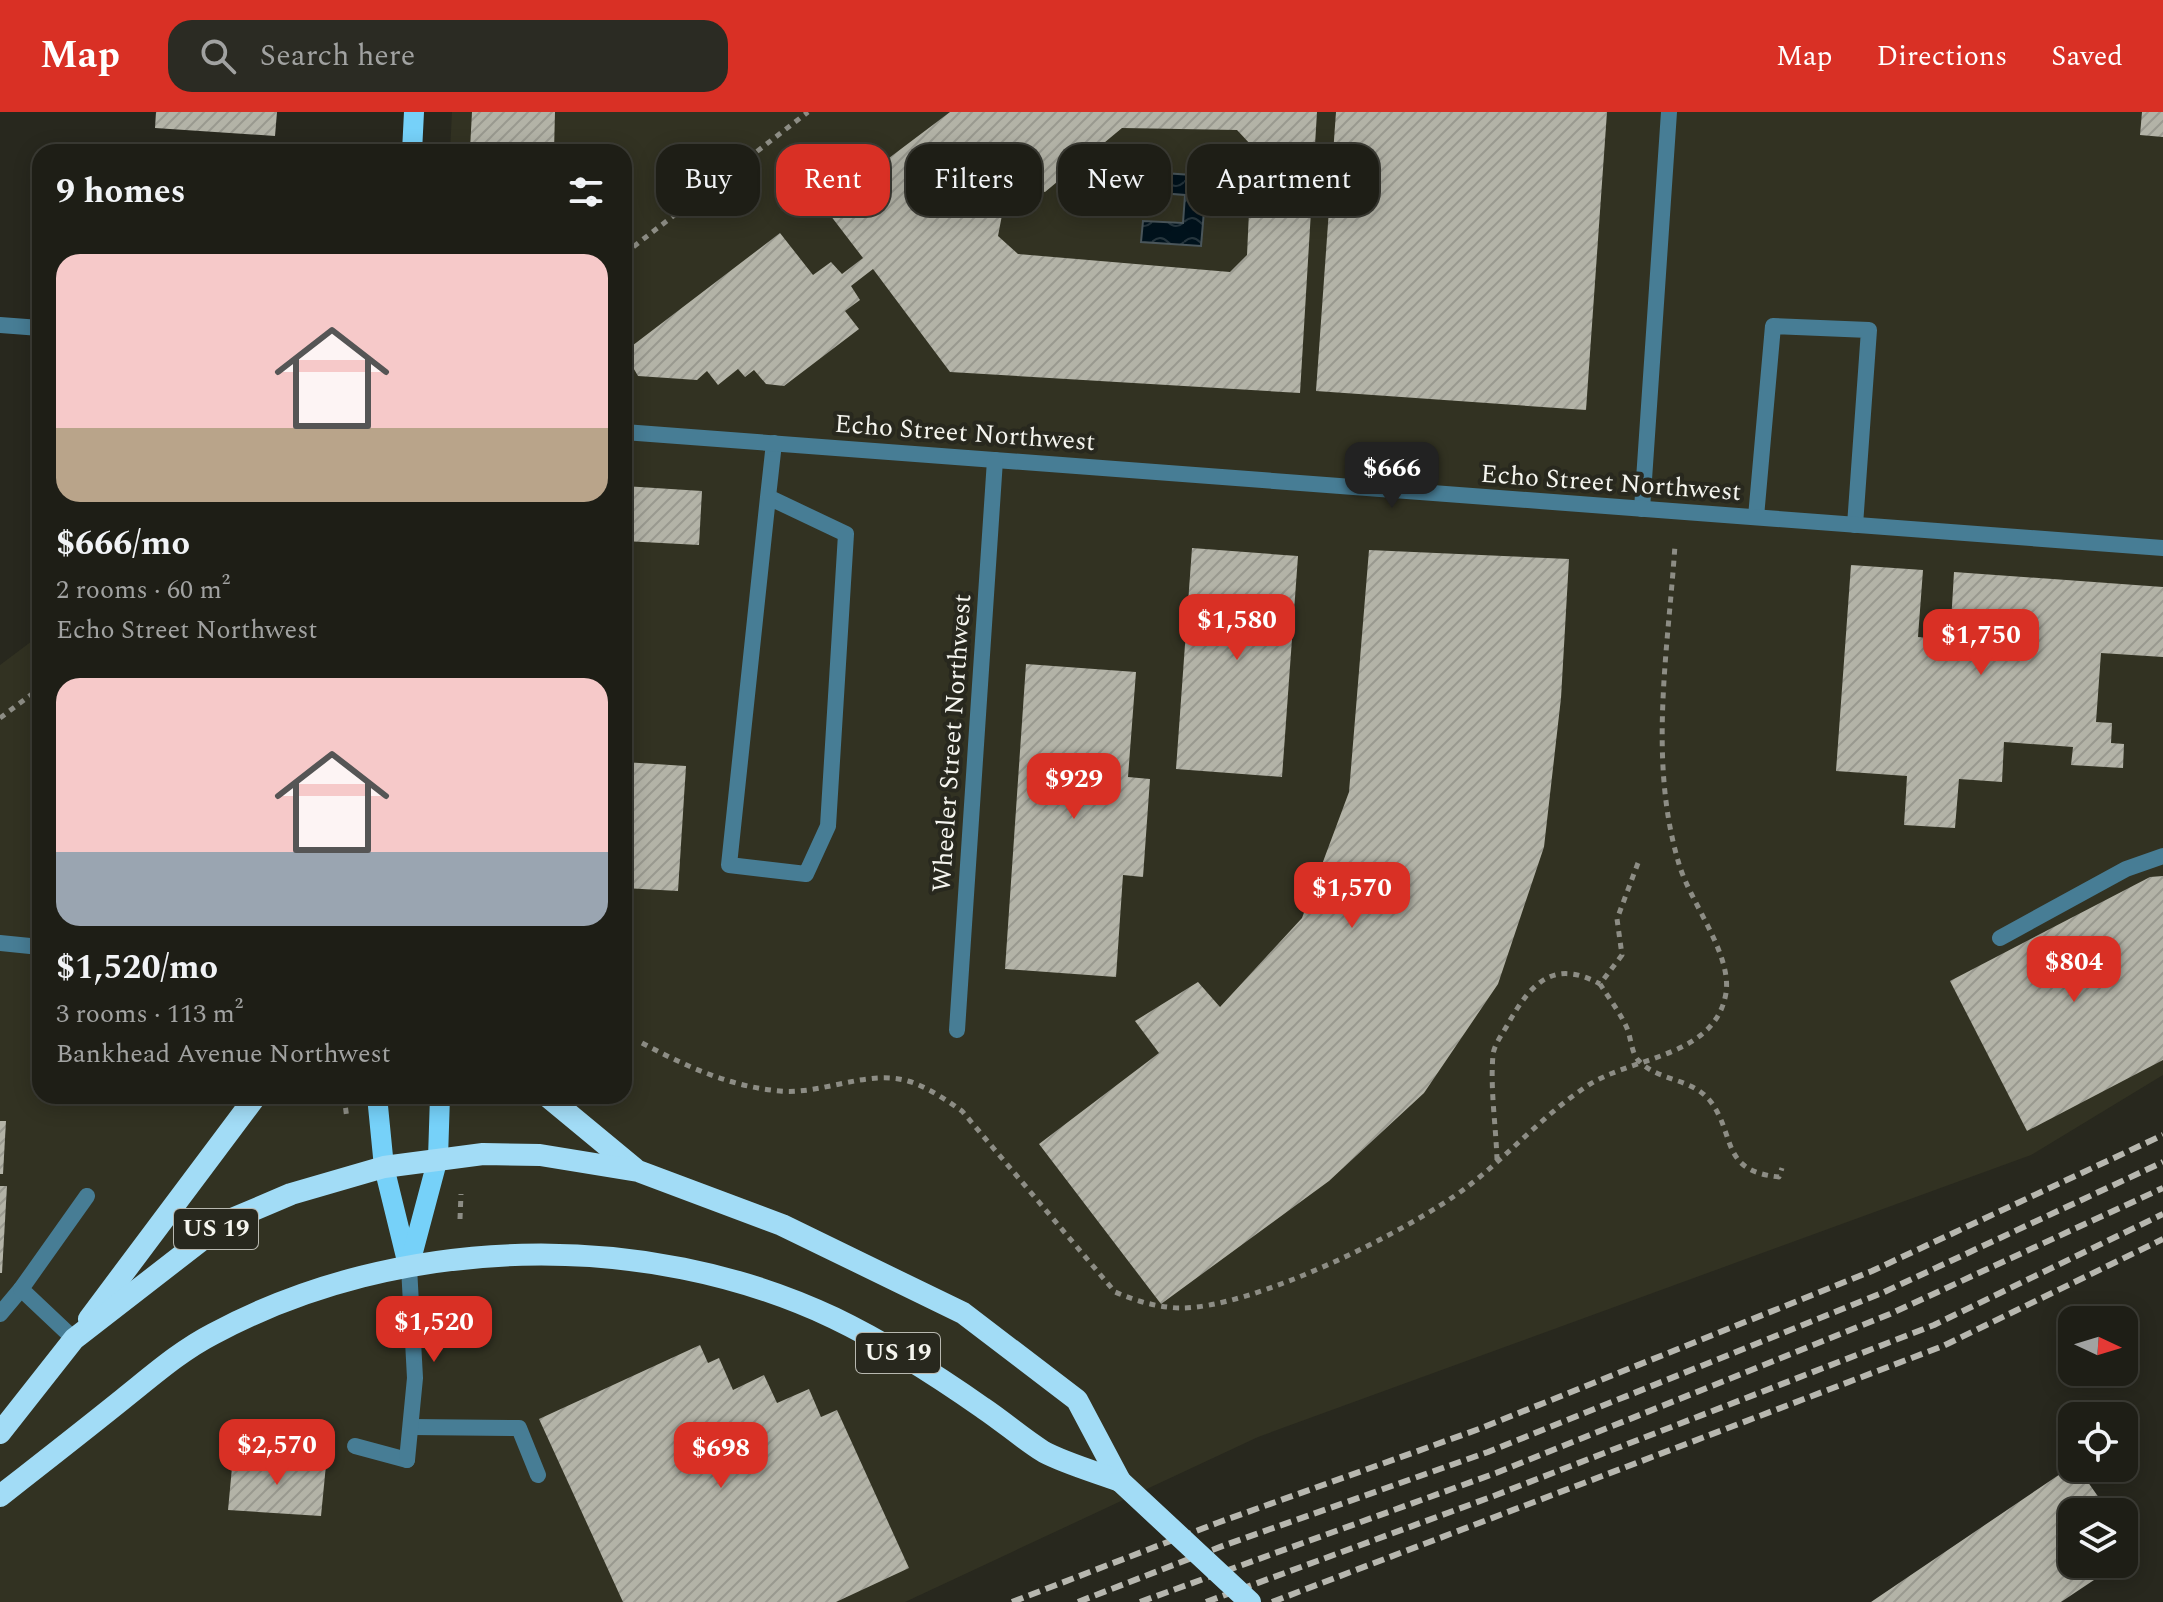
<!DOCTYPE html>
<meta charset="utf-8">
<style>
:root{--surface:#1e1e16;--page:#2b2b23;--text:#f1f3f6;--muted:#a1a2a1;--line:#3c3c35;--accent:#d93025}
body{margin:0;font-family:Spectral,serif;background:var(--page);color:var(--text);height:100vh;display:flex;flex-direction:column;font-size:30px;white-space:nowrap}
*{box-sizing:border-box;margin:0}
p{font-size:26px;color:var(--muted)}
.icon{flex:none;width:44px;height:44px;fill:none;stroke:currentColor;stroke-width:2;stroke-linecap:round;stroke-linejoin:round}
.map{position:relative;flex:1;overflow:hidden}
.details{position:absolute;left:32px;top:32px;width:600px;height:960px;display:flex;flex-direction:column;background:var(--surface);border-radius:24px;box-shadow:0 4px 20px #0003,0 0 0 2px var(--line)}
.details>*{flex:none}
.top-card{position:absolute;left:656px;top:32px;width:760px;height:72px;display:flex;gap:16px}
.needle{width:52px;rotate:94deg}
.tools{position:absolute;left:2058px;top:1194px;display:grid;gap:16px}
.tools a{display:grid;place-items:center;width:80px;height:80px;border-radius:16px;background:var(--surface);box-shadow:0 4px 20px #0003,0 0 0 2px var(--line);font-size:40px}
.price{position:absolute;translate:-50% -68px;padding:0 18px;border-radius:16px;background:var(--accent);color:#fff;font-size:26px;line-height:52px;filter:drop-shadow(0 2px 4px #0008)}
.price::after{content:'';position:absolute;left:50%;top:48px;width:24px;height:18px;margin-left:-12px;background:inherit;clip-path:polygon(0 0,100% 0,50% 100%)}
.price.on{background:#222;color:#fff}
ul{padding:0;list-style:none}
li{display:grid;align-content:center;gap:16px;height:424px;padding:0 24px}
li span{display:grid;place-items:center;height:248px;border-radius:24px;color:#555}
li>.icon{margin-inline-start:auto}
span .icon{width:144px;height:144px;fill:#fffc;stroke-width:1}
li b{font-size:34px}
h2{display:flex;justify-content:space-between;align-items:center;height:96px;padding:0 24px;font-size:34px}
.pill{padding:0 28px;border-radius:24px;background:var(--surface);box-shadow:0 4px 20px #0003,0 0 0 2px var(--line);font-size:28px;line-height:72px}
.pill.on{background:var(--accent);color:#fff}
header{display:flex;align-items:center;gap:48px;box-sizing:border-box;height:112px;padding:0 40px;background:var(--accent);color:#fff}
header strong{font-size:38px}
nav{display:flex;gap:44px;margin-inline-start:auto;font-size:28px}
.search{width:560px;height:72px;background:var(--page);display:flex;align-items:center;gap:20px;box-sizing:border-box;padding:0 28px;border-radius:24px;color:var(--muted);font-size:30px}
.map>svg:first-child{display:block}
.built{fill:#323222}
.water{fill:url(#water-waves);stroke:#4a565b;stroke-width:2}
.building{fill:url(#building-hatch);fill-rule:evenodd}
.lines{fill:none;stroke-linecap:round;stroke-linejoin:round}
.path{stroke:#8d8d85;stroke-width:5;stroke-dasharray:6 6;stroke-linecap:butt}
.service{stroke:#477d95;stroke-width:16}
.minor{stroke:#477d95;stroke-width:16}
.primary{stroke:#76d1f9;stroke-width:20}
.trunk{stroke:#a2dcf6;stroke-width:22}
.rail{stroke:#b7b7af;stroke-width:6;stroke-dasharray:12 6;stroke-linecap:butt}
.trunk-bridge{stroke:#a2dcf6;stroke-width:22}
.labels{text-anchor:middle;dominant-baseline:central;stroke-width:8;stroke-linejoin:round;paint-order:stroke}
.shield{fill:#28281e;stroke:#b8b8b0;stroke-width:2}
.shield-label{font-size:24px;font-weight:bold;fill:#f5f5ef}
.street-label{font-size:26px;fill:#f5f5ef;stroke:#28281e}
</style>
<header>
<strong>Map</strong>
<div class="search"><svg class="icon" aria-label="search" viewBox="0 0 24 24"><circle cx="10" cy="10" r="6"/><path d="M15 15l6 6"/></svg>Search here</div>
<nav><a>Map</a><a>Directions</a><a>Saved</a></nav>
</header>
<div class="map">
<svg width="2163" height="1490" viewBox="0 0 2163 1490">
<defs>
<pattern id="water-waves" width="16" height="10" patternUnits="userSpaceOnUse" patternTransform="scale(2)"><rect width="16" height="10" fill="#00121c"/><path d="M0 5q4-4 8 0t8 0" fill="none" stroke="#26353d"/></pattern>
<pattern id="building-hatch" width="6" height="6" patternUnits="userSpaceOnUse" patternTransform="scale(2)"><rect width="6" height="6" fill="#b3b3a7"/><path d="M-1 1l2-2M0 6l6-6M5 7l2-2" fill="none" stroke="#99998f"/></pattern>
</defs>
<rect width="100%" height="100%" fill="#28281e"/>
<polygon class="built" points="452,0 2163,0 2163,963 2031,1043 1258,1325 905,1490 0,1490 0,553 40,523 40,984 624,984 624,40 450,40"/>
<polygon class="water" points="1148,60 1207,64 1201,134 1141,130 1143,109 1183,111 1185,83 1147,80"/>
<g class="building">
<polygon points="156,0 277,0 275,24 155,16"/>
<polygon points="472,0 555,0 554,39 470,37"/>
<path d="M950,0H1317L1300,281L950,260L873,157L851,174L860,188L845,199L859,217L784,274L766,272L754,258L745,265L738,257L718,273L707,259L697,268L638,264L624,240L780,121L813,163L831,150L842,162L863,146L824,95ZM1122,16L1237,18L1252,34L1247,143L1230,160L1018,142L998,124L1002,103L1033,76L1045,80Z"/>
<polygon points="1336,0 1607,0 1586,298 1316,279"/>
<polygon points="2142,0 2163,0 2163,25 2140,23"/>
<polygon points="624,374 702,379 699,433 624,429"/>
<polygon points="1192,436 1298,444 1282,665 1176,657"/>
<polygon points="1369,438 1569,447 1561,586 1544,735 1498,872 1424,981 1329,1069 1161,1192 1039,1032 1159,941 1135,909 1198,870 1220,895 1302,806 1349,680"/>
<polygon points="1851,453 1923,458 1918,525 1950,528 1954,460 2163,475 2163,545 2101,541 2096,610 2112,611 2111,631 2124,632 2123,656 2071,653 2073,635 2004,630 2002,670 1959,667 1955,716 1904,713 1907,664 1836,659"/>
<polygon points="1026,552 1136,560 1128,665 1150,667 1143,765 1123,763 1116,865 1005,857"/>
<polygon points="624,650 686,654 678,779 624,776"/>
<polygon points="2163,764 2163,948 2027,1019 1950,869 2150,765"/>
<polygon points="0,1009 6,1009 3,1062 0,1062"/>
<polygon points="0,1074 7,1074 2,1161 0,1161"/>
<polygon points="700,1233 708,1251 719,1246 733,1278 764,1263 777,1291 809,1277 821,1305 837,1298 909,1456 836,1490 623,1490 539,1307"/>
<polygon points="233,1345 326,1353 321,1404 228,1398"/>
<polygon points="2072,1354 2078,1356 2109,1400 2072,1400 2072,1452 2118,1452 2061,1490 1871,1490"/>
<polygon points="2124,1421 2137,1439 2124,1448"/>
</g>
<g class="lines">
<g class="path">
<polyline points="624,142 808,0"/>
<polyline points="0,606 40,576"/>
<path d="M1638,751L1617,807L1622,843L1600,872C1609,886 1619,899 1626,914C1631,924 1631,940 1638,948C1658,970 1692,965 1711,990C1736,1024 1720,1059 1779,1065L1782,1056"/>
<path d="M642,931C685,954 731,975 780,979C822,983 867,957 908,969C928,975 946,988 962,999L1115,1180C1136,1189 1156,1195 1179,1196C1252,1197 1409,1119 1467,1075C1509,1043 1543,1003 1587,974C1632,944 1715,946 1726,881C1732,842 1690,790 1679,752C1648,649 1668,539 1675,433"/>
<polyline points="344,984 347,1007"/>
<path d="M1497,1048C1496,1014 1490,977 1493,943C1494,932 1504,920 1509,910C1532,870 1554,847 1600,872"/>
<polyline points="460,1107 461,1082"/>
</g>
<g class="service">
<polyline points="768,385 846,422 828,714 806,762 729,753 768,385 774,331"/>
<polyline points="1642,397 1669,0"/>
<polyline points="1756,405 1773,214 1869,218 1855,413"/>
<polyline points="2000,826 2126,757 2163,744"/>
<polyline points="0,1202 21,1177"/>
<polyline points="74,1227 21,1177 87,1084"/>
<polyline points="412,1315 519,1316 538,1363"/>
<polyline points="355,1334 407,1348"/>
</g>
<g class="minor">
<polyline points="0,213 40,216"/>
<polyline points="624,320 2163,436"/>
<polyline points="0,831 40,835"/>
<polyline points="957,918 995,348"/>
<polyline points="407,1348 415,1266 409,1155"/>
</g>
<g class="primary">
<polyline points="412,40 414,0"/>
<polyline points="377,984 384,1055 408,1153"/>
<polyline points="409,1155 438,1046 440,984"/>
</g>
<g class="trunk">
<polyline points="547,984 634,1056"/>
<polyline points="89,1207 256,984"/>
<polyline points="0,1321 74,1227 225,1110 291,1082 384,1055 483,1042 540,1043 638,1059 782,1113 963,1201 1077,1288 1120,1369"/>
<path d="M0,1384C41,1352 82,1320 123,1287C152,1264 180,1239 213,1222C399,1122 644,1116 834,1206C886,1231 936,1263 983,1296C1004,1310 1023,1327 1044,1340C1067,1352 1096,1360 1120,1369"/>
</g>
<g class="rail">
<polyline points="1012,1490 1217,1411 1479,1317 1872,1159 2163,1023"/>
<polyline points="1078,1490 1225,1433 1488,1340 1882,1181 2163,1050"/>
<polyline points="1140,1490 1496,1361 1890,1202 2163,1076"/>
<polyline points="1206,1490 1491,1385 1934,1213 2163,1102"/>
<polyline points="1272,1490 1943,1234 2163,1127"/>
</g>
<polyline class="trunk-bridge" points="1120,1369 1250,1490"/>
</g>
<g class="labels">
<g class="shield">
<rect x="174" y="1097" width="84" height="40" rx="6"/>
<rect x="856" y="1221" width="84" height="40" rx="6"/>
</g>
<g class="shield-label">
<text x="216" y="1117">US 19</text>
<text x="898" y="1241">US 19</text>
</g>
<g class="street-label">
<text transform="translate(965 321) rotate(4)">Echo Street Northwest</text>
<text transform="translate(1611 371) rotate(4)">Echo Street Northwest</text>
<text transform="translate(952 631) rotate(-86)">Wheeler Street Northwest</text>
</g>
</g>
</svg>
<div class="tools">
<a><svg class="needle" viewBox="-14 -14 28 28"><path d="M0-13l5 13h-10z" fill="#e53935"/><path d="M0 13l5-13h-10z" fill="#a1a2a1"/></svg></a>
<a><svg class="icon" aria-label="locate" viewBox="0 0 24 24"><circle cx="12" cy="12" r="6"/><path d="M12 2v4M12 18v4M2 12h4M18 12h4"/></svg></a>
<a><svg class="icon" aria-label="layers" viewBox="0 0 24 24"><path d="M12 4l9 5-9 5-9-5zM3 14l9 5 9-5"/></svg></a>
</div>
<b class="price on" style="left:1392px;top:398px">$666</b>
<b class="price" style="left:1237px;top:550px">$1,580</b>
<b class="price" style="left:1981px;top:565px">$1,750</b>
<b class="price" style="left:1074px;top:709px">$929</b>
<b class="price" style="left:1352px;top:818px">$1,570</b>
<b class="price" style="left:2074px;top:892px">$804</b>
<b class="price" style="left:434px;top:1252px">$1,520</b>
<b class="price" style="left:277px;top:1375px">$2,570</b>
<b class="price" style="left:721px;top:1378px">$698</b>
<div class="top-card">
<a class="pill">Buy</a>
<a class="pill on">Rent</a>
<a class="pill">Filters</a>
<a class="pill">New</a>
<a class="pill">Apartment</a>
</div>
<section class="details">
<h2>9 homes<svg class="icon" aria-label="filters" viewBox="0 0 24 24"><path d="M4 7h16M4 17h16"/><circle cx="9" cy="7" r="2"/><circle cx="15" cy="17" r="2"/></svg></h2>
<ul>
<li><span style="background:linear-gradient(#f6c9c9 70%,#b9a48a 0)"><svg class="icon" aria-label="home" viewBox="0 0 24 24"><path d="M3 11l9-7 9 7M6 9v11h12V9"/></svg></span><div><b>$666/mo</b><p>2 rooms · 60 m²</p><p>Echo Street Northwest</p></div></li>
<li><span style="background:linear-gradient(#f6c9c9 70%,#9aa5b1 0)"><svg class="icon" aria-label="home" viewBox="0 0 24 24"><path d="M3 11l9-7 9 7M6 9v11h12V9"/></svg></span><div><b>$1,520/mo</b><p>3 rooms · 113 m²</p><p>Bankhead Avenue Northwest</p></div></li>
</ul>
</section>
</div>
